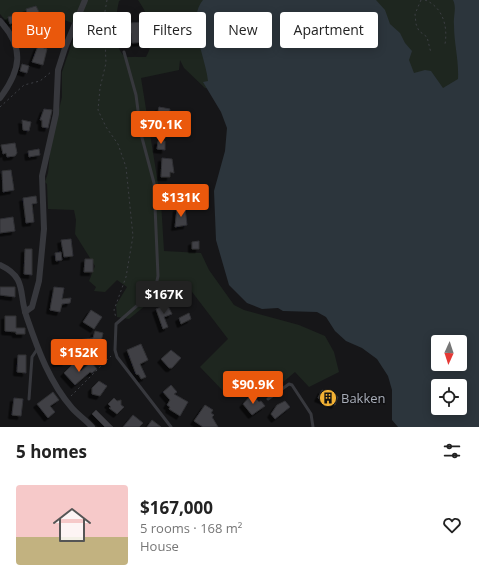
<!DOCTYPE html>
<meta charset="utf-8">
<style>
:root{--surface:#fff;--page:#f2f2f2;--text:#222;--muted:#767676;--line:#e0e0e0;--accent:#ea580c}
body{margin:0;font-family:"Open Sans",sans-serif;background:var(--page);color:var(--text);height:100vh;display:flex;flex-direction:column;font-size:15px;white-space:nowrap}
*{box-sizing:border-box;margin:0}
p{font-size:13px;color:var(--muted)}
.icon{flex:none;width:22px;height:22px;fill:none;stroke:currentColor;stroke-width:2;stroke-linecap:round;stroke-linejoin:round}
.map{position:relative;height:427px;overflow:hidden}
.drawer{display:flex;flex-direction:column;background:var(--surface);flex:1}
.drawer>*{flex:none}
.guide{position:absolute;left:12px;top:12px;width:455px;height:36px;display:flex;gap:8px}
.needle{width:26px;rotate:183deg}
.tools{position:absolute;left:431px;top:335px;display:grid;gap:8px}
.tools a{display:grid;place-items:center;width:36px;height:36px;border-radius:4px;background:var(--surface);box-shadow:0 2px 10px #0003;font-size:20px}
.price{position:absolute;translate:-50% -34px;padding:0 9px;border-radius:4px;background:var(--accent);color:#fff;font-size:13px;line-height:26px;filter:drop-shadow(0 1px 2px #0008)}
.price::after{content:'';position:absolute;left:50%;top:24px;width:12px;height:9px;margin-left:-6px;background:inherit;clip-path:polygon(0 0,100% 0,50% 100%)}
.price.current{background:#222;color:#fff}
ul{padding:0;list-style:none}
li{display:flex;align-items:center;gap:12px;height:100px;padding:0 16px}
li+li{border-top:1px solid var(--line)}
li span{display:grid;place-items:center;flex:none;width:112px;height:80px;border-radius:4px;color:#555}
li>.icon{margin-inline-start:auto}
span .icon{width:48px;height:48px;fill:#fffc;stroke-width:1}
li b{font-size:17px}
h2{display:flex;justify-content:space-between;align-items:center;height:48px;padding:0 16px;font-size:17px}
.pill{padding:0 14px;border-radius:4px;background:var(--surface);box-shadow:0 2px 10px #0003;font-size:14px;line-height:36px}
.pill.current{background:var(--accent);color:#fff}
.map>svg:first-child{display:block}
.green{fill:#1e261f}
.water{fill:#2c353c;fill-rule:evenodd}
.building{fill:#404145;stroke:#303034;filter:url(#shadow)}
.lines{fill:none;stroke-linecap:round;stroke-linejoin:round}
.path{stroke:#3d3f44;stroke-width:1;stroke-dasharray:2 3;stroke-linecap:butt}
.service{stroke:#37383d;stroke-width:3}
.minor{stroke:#37383d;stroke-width:6}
.labels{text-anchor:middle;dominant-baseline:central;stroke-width:3;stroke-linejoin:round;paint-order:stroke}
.poi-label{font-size:13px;fill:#a8adb8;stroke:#111113;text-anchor:start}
</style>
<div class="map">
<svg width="479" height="427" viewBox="0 0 479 427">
<defs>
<filter id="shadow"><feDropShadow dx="-3.5" dy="3.5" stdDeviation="0" flood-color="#0009"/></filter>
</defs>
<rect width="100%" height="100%" fill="#161618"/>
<path class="green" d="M0,0H121L119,1C115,20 111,43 125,57H146C157,38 150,17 138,0H479V132L205,88L184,68L180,60L179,70L141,78L161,202L164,251L201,253L209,270L234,305L244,310L299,325L325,336L334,352L339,372L309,387L295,372L282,383L226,394L200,367L228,339L186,284L168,287L129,319L117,317L116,305L127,287L117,280L105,292L94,291L96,287L89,281L95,266L75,234L76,220L74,210L48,209L47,184L45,182L48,173L51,143L62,97V72L78,25L50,15L19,36L0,14Z"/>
<path class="water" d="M203,0H376L385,10L390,24L400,33L405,43L412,51L409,60L414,73L425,70L431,71L443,88L458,79C459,60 454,44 454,25C453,16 457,8 453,0H479V427H398L392,420V390L388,376L377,359L362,348L346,341L335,331L326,317L317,312L283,311L278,308L262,309L247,303L229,285L216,240L214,191L225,151L227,128L221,112L203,82L208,81C206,58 186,20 203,0ZM438,342H460V364H438ZM438,386H460V408H438Z"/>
<g class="building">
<polygon points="36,6 42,18 31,22 30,18 28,18 26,9"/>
<polygon points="15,15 17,21 10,24 8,17"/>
<polygon points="142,22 146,42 132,43 131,33 118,33 118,24"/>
<polygon points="38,46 47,49 43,65 32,62"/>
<polygon points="22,64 29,66 27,73 20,71"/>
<polygon points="159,107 170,109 168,122 165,121 164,128 152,127 154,112 158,112"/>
<polygon points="44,109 52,110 48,128 42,127 42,120 40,120"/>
<polygon points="22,120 31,122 29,131 23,130"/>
<polygon points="158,141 165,141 165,150 157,149"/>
<polygon points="15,143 17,153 15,156 7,157 6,153 3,154 1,145"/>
<polygon points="39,149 40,155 29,157 28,151"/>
<polygon points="162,158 172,159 174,173 170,172 170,177 161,177"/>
<polygon points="11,170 14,190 3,192 2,171"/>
<polygon points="36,196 37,203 32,204 34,222 26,223 23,198"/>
<polygon points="177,208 185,208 187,225 175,227"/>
<polygon points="13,217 15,231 0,233 0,219"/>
<polygon points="71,239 73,256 64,257 61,240"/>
<polygon points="199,241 199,249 192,249 192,242"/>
<polygon points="25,249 32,249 32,275 24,274"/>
<polygon points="61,252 62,260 56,261 55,253"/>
<polygon points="85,259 93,259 93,272 84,272"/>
<polygon points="0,287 15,287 15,297 0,295"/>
<polygon points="54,287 64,288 62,299 71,298 70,303 62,304 60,312 50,310"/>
<polygon points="167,304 172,314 164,317 168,327 163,329 156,309"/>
<polygon points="91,310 102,317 94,329 83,322"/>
<polygon points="189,313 191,319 181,324 179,318"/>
<polygon points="5,316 16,316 16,328 25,328 25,334 16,334 16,332 5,331"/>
<polygon points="95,331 103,333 100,346 104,351 102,354 80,355 78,340 93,338"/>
<polygon points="141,344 148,360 140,364 146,377 141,379 139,375 136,374 127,350"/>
<polygon points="63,346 66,362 56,363 55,347"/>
<polygon points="171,350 181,358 172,368 169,368 161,359"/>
<polygon points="18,355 26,355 26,373 17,372"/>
<polygon points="91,362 97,369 92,373 90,372 75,385 64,373 74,363 81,371"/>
<polygon points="99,381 107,386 100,396 92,394 92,388"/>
<polygon points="171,385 177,392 174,394 188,402 180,416 169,409 170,407 167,405 170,400 163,392"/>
<polygon points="322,390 338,397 335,405 318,398"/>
<polygon points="53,392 59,400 50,406 55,412 48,418 37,404"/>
<polygon points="252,394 259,402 261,401 265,406 252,415 243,404"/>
<polygon points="14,398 23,399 21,416 12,415"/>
<polygon points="114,398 117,401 121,400 121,405 124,407 117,414 109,408 111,407 108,404"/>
<polygon points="285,401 290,407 275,419 271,414 277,405"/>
<polygon points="205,405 213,410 211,413 214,415 212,417 218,427 203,427 194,421"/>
<polygon points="96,410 113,427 105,427 92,414"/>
<polygon points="133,415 143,423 139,427 123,427"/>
<polygon points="152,420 161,427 147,427"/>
</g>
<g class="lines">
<g class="path">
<polyline points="107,0 104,17 106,63 100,88 98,110 106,127 118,144 126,167 133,236 126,277 114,310 116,318"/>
<polyline points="421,0 415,14 416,24 419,31 427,37 431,53"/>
<path d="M425,0C443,7 448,27 445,44"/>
<polyline points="0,107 24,85 40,81 51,72"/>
<polyline points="71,396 111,356"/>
</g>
<g class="service">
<polyline points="124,52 136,95 141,134 154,183 158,276 155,290 116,324 115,350 117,357 171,427"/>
<polyline points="29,399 32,357 38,348"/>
<polyline points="268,399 289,384 292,385 311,414 313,427"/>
</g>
<g class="minor">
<path d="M0,21C25,48 21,70 0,98"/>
<path d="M0,265C28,278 18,294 27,318C38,350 50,383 72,408C78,415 86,420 92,427"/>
<polyline points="25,312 32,307 39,281 44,229 42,176 56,114 58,70 65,48 85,0"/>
</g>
</g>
<defs>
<symbol id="building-disc" viewBox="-11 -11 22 22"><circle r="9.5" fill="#f2b134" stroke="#111113"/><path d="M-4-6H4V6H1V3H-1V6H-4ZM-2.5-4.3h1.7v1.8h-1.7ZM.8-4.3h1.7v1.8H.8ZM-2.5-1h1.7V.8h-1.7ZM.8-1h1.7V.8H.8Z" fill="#111"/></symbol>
</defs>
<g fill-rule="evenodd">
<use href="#building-disc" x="318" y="388" width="20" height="20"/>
</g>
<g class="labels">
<g class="poi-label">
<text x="341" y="398">Bakken</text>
</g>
</g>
</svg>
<div class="tools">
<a><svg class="needle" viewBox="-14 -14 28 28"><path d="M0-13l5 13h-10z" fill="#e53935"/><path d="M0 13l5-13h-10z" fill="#767676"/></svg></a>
<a><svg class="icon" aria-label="locate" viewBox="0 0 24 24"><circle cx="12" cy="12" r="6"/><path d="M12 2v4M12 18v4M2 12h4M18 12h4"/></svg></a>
</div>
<b class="price" style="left:161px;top:145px">$70.1K</b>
<b class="price" style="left:181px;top:218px">$131K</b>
<b class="price current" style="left:164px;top:315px">$167K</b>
<b class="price" style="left:79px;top:373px">$152K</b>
<b class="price" style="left:253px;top:405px">$90.9K</b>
<div class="guide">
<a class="pill current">Buy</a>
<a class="pill">Rent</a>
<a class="pill">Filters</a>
<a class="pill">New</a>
<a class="pill">Apartment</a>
</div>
</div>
<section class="drawer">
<h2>5 homes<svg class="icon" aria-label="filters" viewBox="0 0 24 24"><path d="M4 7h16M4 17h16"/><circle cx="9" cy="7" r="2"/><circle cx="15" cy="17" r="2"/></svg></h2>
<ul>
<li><span style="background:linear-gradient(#f6c9c9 65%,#c2b280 0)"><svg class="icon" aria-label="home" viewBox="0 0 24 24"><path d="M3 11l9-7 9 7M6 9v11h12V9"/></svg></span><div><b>$167,000</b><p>5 rooms · 168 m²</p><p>House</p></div><svg class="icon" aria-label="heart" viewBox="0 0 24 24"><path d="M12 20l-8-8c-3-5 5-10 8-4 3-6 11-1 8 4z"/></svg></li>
</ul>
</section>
